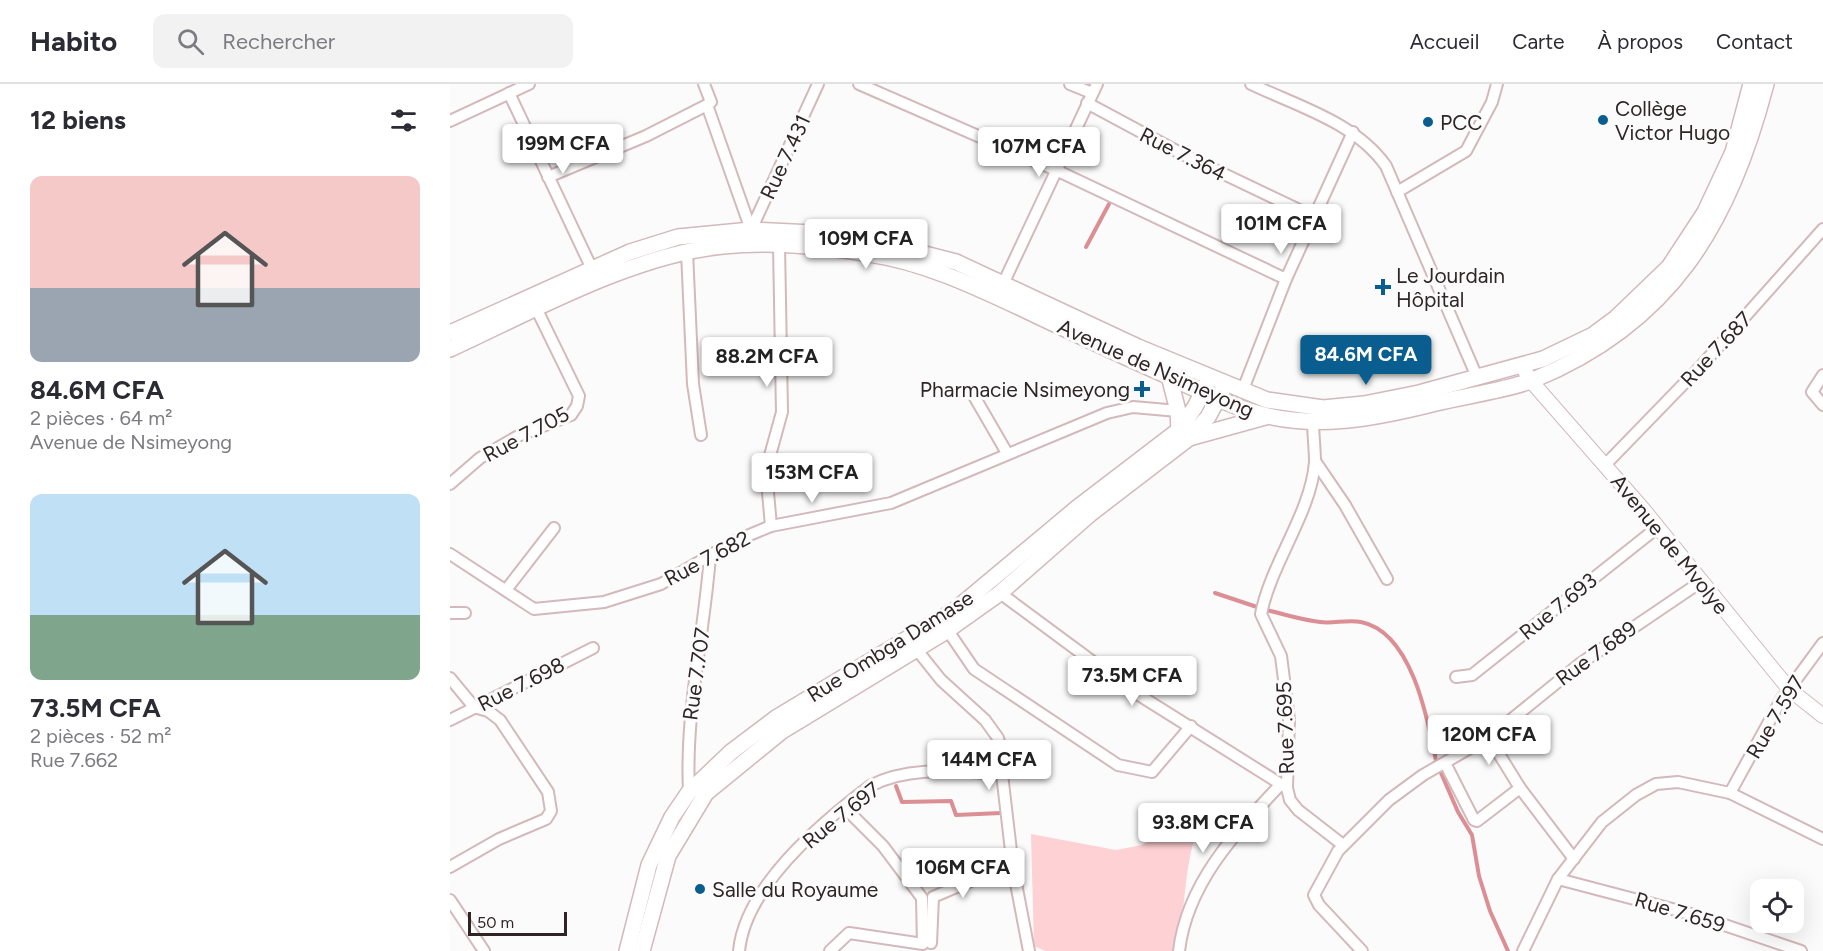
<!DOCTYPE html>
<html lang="fr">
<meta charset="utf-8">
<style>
:root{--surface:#fff;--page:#f2f2f3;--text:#2b2b33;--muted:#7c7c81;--line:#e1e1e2;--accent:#0a5d8f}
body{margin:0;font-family:Figtree,sans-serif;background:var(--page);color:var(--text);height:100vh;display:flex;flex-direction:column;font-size:22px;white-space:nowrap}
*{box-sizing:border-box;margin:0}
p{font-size:20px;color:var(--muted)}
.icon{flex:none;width:33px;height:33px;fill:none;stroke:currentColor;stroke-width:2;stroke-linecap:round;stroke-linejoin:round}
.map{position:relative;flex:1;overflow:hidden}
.drawer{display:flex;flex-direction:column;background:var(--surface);width:450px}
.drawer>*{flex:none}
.tools{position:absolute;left:1300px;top:795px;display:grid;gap:12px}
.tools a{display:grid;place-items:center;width:54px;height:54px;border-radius:12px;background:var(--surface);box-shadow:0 6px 24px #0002;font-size:30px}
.scale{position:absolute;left:18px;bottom:15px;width:99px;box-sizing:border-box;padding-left:6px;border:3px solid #2f2526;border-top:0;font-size:16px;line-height:21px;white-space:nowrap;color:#2f2526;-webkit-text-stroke:4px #fbfbfb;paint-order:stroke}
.price{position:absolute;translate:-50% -51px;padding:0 14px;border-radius:6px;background:#fff;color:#222;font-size:20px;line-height:39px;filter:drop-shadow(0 2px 3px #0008)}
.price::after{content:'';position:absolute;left:50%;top:36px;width:18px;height:14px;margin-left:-9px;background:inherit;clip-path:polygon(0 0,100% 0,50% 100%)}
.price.selected{background:var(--accent);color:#fff}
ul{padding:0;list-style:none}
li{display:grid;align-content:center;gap:12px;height:318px;padding:0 30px}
li span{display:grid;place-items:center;height:186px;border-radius:12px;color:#555}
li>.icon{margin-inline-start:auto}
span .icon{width:108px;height:108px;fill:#fffc;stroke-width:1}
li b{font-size:26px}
h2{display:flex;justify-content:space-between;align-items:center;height:72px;padding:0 30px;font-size:26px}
header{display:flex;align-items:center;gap:36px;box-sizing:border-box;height:84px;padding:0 30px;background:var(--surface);border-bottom:2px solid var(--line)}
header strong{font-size:28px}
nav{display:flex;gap:33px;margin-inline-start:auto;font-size:21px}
.search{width:420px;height:54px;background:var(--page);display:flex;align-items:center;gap:15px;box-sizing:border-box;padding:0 21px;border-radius:12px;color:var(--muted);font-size:22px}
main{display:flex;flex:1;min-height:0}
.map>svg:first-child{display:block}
.green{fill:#fed1d4}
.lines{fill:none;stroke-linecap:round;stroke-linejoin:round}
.stream{stroke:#dc8e95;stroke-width:4}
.minor-casing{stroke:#d3b9bb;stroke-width:14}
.tertiary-casing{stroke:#d3b9bb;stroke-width:16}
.secondary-casing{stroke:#d3b9bb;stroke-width:18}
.minor{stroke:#fff;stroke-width:10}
.tertiary{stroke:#fff;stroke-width:14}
.secondary{stroke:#fff;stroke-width:15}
.poi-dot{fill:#0a5d8f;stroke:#fbfbfb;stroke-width:2}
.labels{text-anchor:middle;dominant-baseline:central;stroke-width:6;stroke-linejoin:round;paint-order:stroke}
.poi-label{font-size:21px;fill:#2f2526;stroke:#fbfbfb;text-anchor:start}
.street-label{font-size:21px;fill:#2f2526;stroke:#fbfbfb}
</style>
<header>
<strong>Habito</strong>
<div class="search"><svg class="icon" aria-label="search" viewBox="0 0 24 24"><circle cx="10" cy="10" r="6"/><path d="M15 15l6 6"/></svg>Rechercher</div>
<nav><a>Accueil</a><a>Carte</a><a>À propos</a><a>Contact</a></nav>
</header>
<main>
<section class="drawer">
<h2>12 biens<svg class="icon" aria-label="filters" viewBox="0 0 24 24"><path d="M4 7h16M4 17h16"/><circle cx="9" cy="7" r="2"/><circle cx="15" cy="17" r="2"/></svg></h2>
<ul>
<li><span style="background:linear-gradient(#f6c9c9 60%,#9aa5b1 0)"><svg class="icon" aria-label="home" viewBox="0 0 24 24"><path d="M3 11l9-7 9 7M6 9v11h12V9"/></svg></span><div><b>84.6M CFA</b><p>2 pièces · 64 m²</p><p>Avenue de Nsimeyong</p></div></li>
<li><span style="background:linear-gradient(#bfe0f5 65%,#7fa58c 0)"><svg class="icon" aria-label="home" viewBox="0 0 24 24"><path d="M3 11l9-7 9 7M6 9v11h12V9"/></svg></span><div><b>73.5M CFA</b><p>2 pièces · 52 m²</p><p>Rue 7.662</p></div></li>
</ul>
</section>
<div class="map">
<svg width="1373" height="867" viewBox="0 0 1373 867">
<rect width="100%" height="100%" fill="#fbfbfb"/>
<path class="green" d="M724,744L736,746L744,756C733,793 736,831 725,867H595L584,862L581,750L666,766L692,761Z"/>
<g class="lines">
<g class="stream">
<polyline points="636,163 659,120"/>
<polyline points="765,509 807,523"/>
<path d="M816,526C834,530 852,536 870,538C883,540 898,535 911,538C962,548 978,636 986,677"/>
<polyline points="988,682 1008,728 1022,751 1029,792 1040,827 1058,867"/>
<polyline points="446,702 452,718 501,717 506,731 551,729"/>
</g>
<defs>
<g id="minor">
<polyline points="254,0 261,18 257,21 301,146"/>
<polyline points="409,0 608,87 836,195"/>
<polyline points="620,0 642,9"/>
<path d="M801,0C847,22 905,38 936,82L1027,293"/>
<polyline points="59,9 142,185"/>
<polyline points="637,19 732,70 864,133"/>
<polyline points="0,37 79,0"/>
<polyline points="98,93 196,52 257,21"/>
<polyline points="947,108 1016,67 1042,18 1047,0"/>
<polyline points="301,146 368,0"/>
<polyline points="237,168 243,300 251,351"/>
<polyline points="553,200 647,0"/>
<polyline points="1373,291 1362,308 1373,321"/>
<polyline points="792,308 836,195 903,48"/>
<polyline points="524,312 557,369"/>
<path d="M863,336C863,350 865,365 865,378C861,429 821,479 811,530L831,572L839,635L837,704L840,716L848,726L893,761"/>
<polyline points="865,377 895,421 937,495"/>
<polyline points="1155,381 1252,281 1373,145"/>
<polyline points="0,400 30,374 70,351 121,331 127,322 129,312 87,226"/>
<polyline points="321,442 316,386 332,328 329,161"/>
<polyline points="0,470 84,525 154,518 211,500 285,457 321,442 441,419 657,329 683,323 728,327"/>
<polyline points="56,506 104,444"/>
<polyline points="550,509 681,606 837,704"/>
<polyline points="0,529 15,529"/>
<polyline points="494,541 524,585 668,681 702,688 741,642"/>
<polyline points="467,566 491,596 535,636 548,654 553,672 552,690 563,784 579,867"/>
<polyline points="1006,593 1022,591 1208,443"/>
<polyline points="0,594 24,623 38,627 50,636 98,708 101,727 96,735 49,755 0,783"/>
<polyline points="0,636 143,564"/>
<polyline points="1041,652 1041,657 1070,704"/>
<polyline points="995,679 1024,736 1027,737 1070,704 1124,775"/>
<path d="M239,708C235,628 254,551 260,472"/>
<polyline points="1280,709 1331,616 1373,559"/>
<polyline points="1108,795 1245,831 1351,867"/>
<polyline points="0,816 34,867"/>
<polyline points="481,859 483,813 544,787 563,784"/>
<path d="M289,867C295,803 372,738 420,702C460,681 509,688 552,690"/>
<polyline points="380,867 399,849 473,860 472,814 433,762 394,723"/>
<path d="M729,867C737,799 786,748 831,700"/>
<polyline points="912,867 869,821 864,811 888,767 939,716 973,691 1041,652 1131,579 1252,497"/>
<polyline points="1073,867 1108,795 1152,738 1186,711 1206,700 1228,698 1280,709 1373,755"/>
</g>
<polyline id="tertiary" points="1072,282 1081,297 1193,425 1339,605 1373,632"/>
<g id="secondary">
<polyline points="0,249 180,168 228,153 301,146 363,149 420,156 506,178 688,263 817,316 873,324 914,320 969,309 1093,275 1143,251 1166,234 1219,183 1255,128 1283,68 1301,0"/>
<path d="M0,265C83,227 182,171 273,162C320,157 372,162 419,170C473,178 522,201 571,224C617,246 664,268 711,289C742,303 771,318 803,328C863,347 927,334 986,319C1014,312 1058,306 1083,296C1222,239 1279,140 1316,0"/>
<polyline points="719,292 728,327 729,346"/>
<polyline points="739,354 815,333"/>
<polyline points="177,867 199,781 222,733 239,708 281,668 326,634 505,526 627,424 729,346 745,323 757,299"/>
<polyline points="192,867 218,772 256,709 332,647 498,546 550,509 640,430 739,354 758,333 772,307"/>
</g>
</defs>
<use href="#minor" class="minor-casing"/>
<use href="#tertiary" class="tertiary-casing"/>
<use href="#secondary" class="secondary-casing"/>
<use href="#minor" class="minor"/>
<use href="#tertiary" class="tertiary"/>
<use href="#secondary" class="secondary"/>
</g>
<g class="poi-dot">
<circle cx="1153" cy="36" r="6"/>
<circle cx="978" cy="38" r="6"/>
<path d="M930 194h6v6h6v6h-6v6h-6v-6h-6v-6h6z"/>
<path d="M689 296h6v6h6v6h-6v6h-6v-6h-6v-6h6z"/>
<circle cx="250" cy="805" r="6"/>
</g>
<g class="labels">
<g class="poi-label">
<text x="1165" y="24">Collège<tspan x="1165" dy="24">Victor Hugo</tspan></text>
<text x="990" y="38">PCC</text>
<text x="946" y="191">Le Jourdain<tspan x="946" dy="24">Hôpital</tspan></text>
<text x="680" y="305" text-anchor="end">Pharmacie Nsimeyong</text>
<text x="262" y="805">Salle du Royaume</text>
</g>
<g class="street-label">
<text transform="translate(733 70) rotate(27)">Rue 7.364</text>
<text transform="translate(335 73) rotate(-65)">Rue 7.431</text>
<text transform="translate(1266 265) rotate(-47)">Rue 7.687</text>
<text transform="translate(706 284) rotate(24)">Avenue de Nsimeyong</text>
<text transform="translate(76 350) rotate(-28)">Rue 7.705</text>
<text transform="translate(1220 460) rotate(51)">Avenue de Mvolye</text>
<text transform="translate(257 474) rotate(-28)">Rue 7.682</text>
<text transform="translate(1108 522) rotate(-39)">Rue 7.693</text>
<text transform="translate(440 562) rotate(-32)">Rue Ombga Damase</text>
<text transform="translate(1146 569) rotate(-36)">Rue 7.689</text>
<text transform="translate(246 590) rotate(-82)">Rue 7.707</text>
<text transform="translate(71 600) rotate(-27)">Rue 7.698</text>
<text transform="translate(1325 633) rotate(-59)">Rue 7.597</text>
<text transform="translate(835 644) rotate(-92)">Rue 7.695</text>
<text transform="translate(391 731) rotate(-39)">Rue 7.697</text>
<text transform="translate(1230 828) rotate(17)">Rue 7.659</text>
</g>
</g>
</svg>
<div class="tools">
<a><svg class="icon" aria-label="locate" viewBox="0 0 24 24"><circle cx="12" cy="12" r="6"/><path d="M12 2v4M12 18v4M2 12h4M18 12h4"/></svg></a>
</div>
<div class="scale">50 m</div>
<b class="price" style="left:113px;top:91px">199M CFA</b>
<b class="price" style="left:589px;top:94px">107M CFA</b>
<b class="price" style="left:831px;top:171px">101M CFA</b>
<b class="price" style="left:416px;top:186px">109M CFA</b>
<b class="price selected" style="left:916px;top:302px">84.6M CFA</b>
<b class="price" style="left:317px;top:304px">88.2M CFA</b>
<b class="price" style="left:362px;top:420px">153M CFA</b>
<b class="price" style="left:682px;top:623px">73.5M CFA</b>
<b class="price" style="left:1039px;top:682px">120M CFA</b>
<b class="price" style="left:539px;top:707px">144M CFA</b>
<b class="price" style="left:753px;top:770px">93.8M CFA</b>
<b class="price" style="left:513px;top:815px">106M CFA</b>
</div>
</main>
